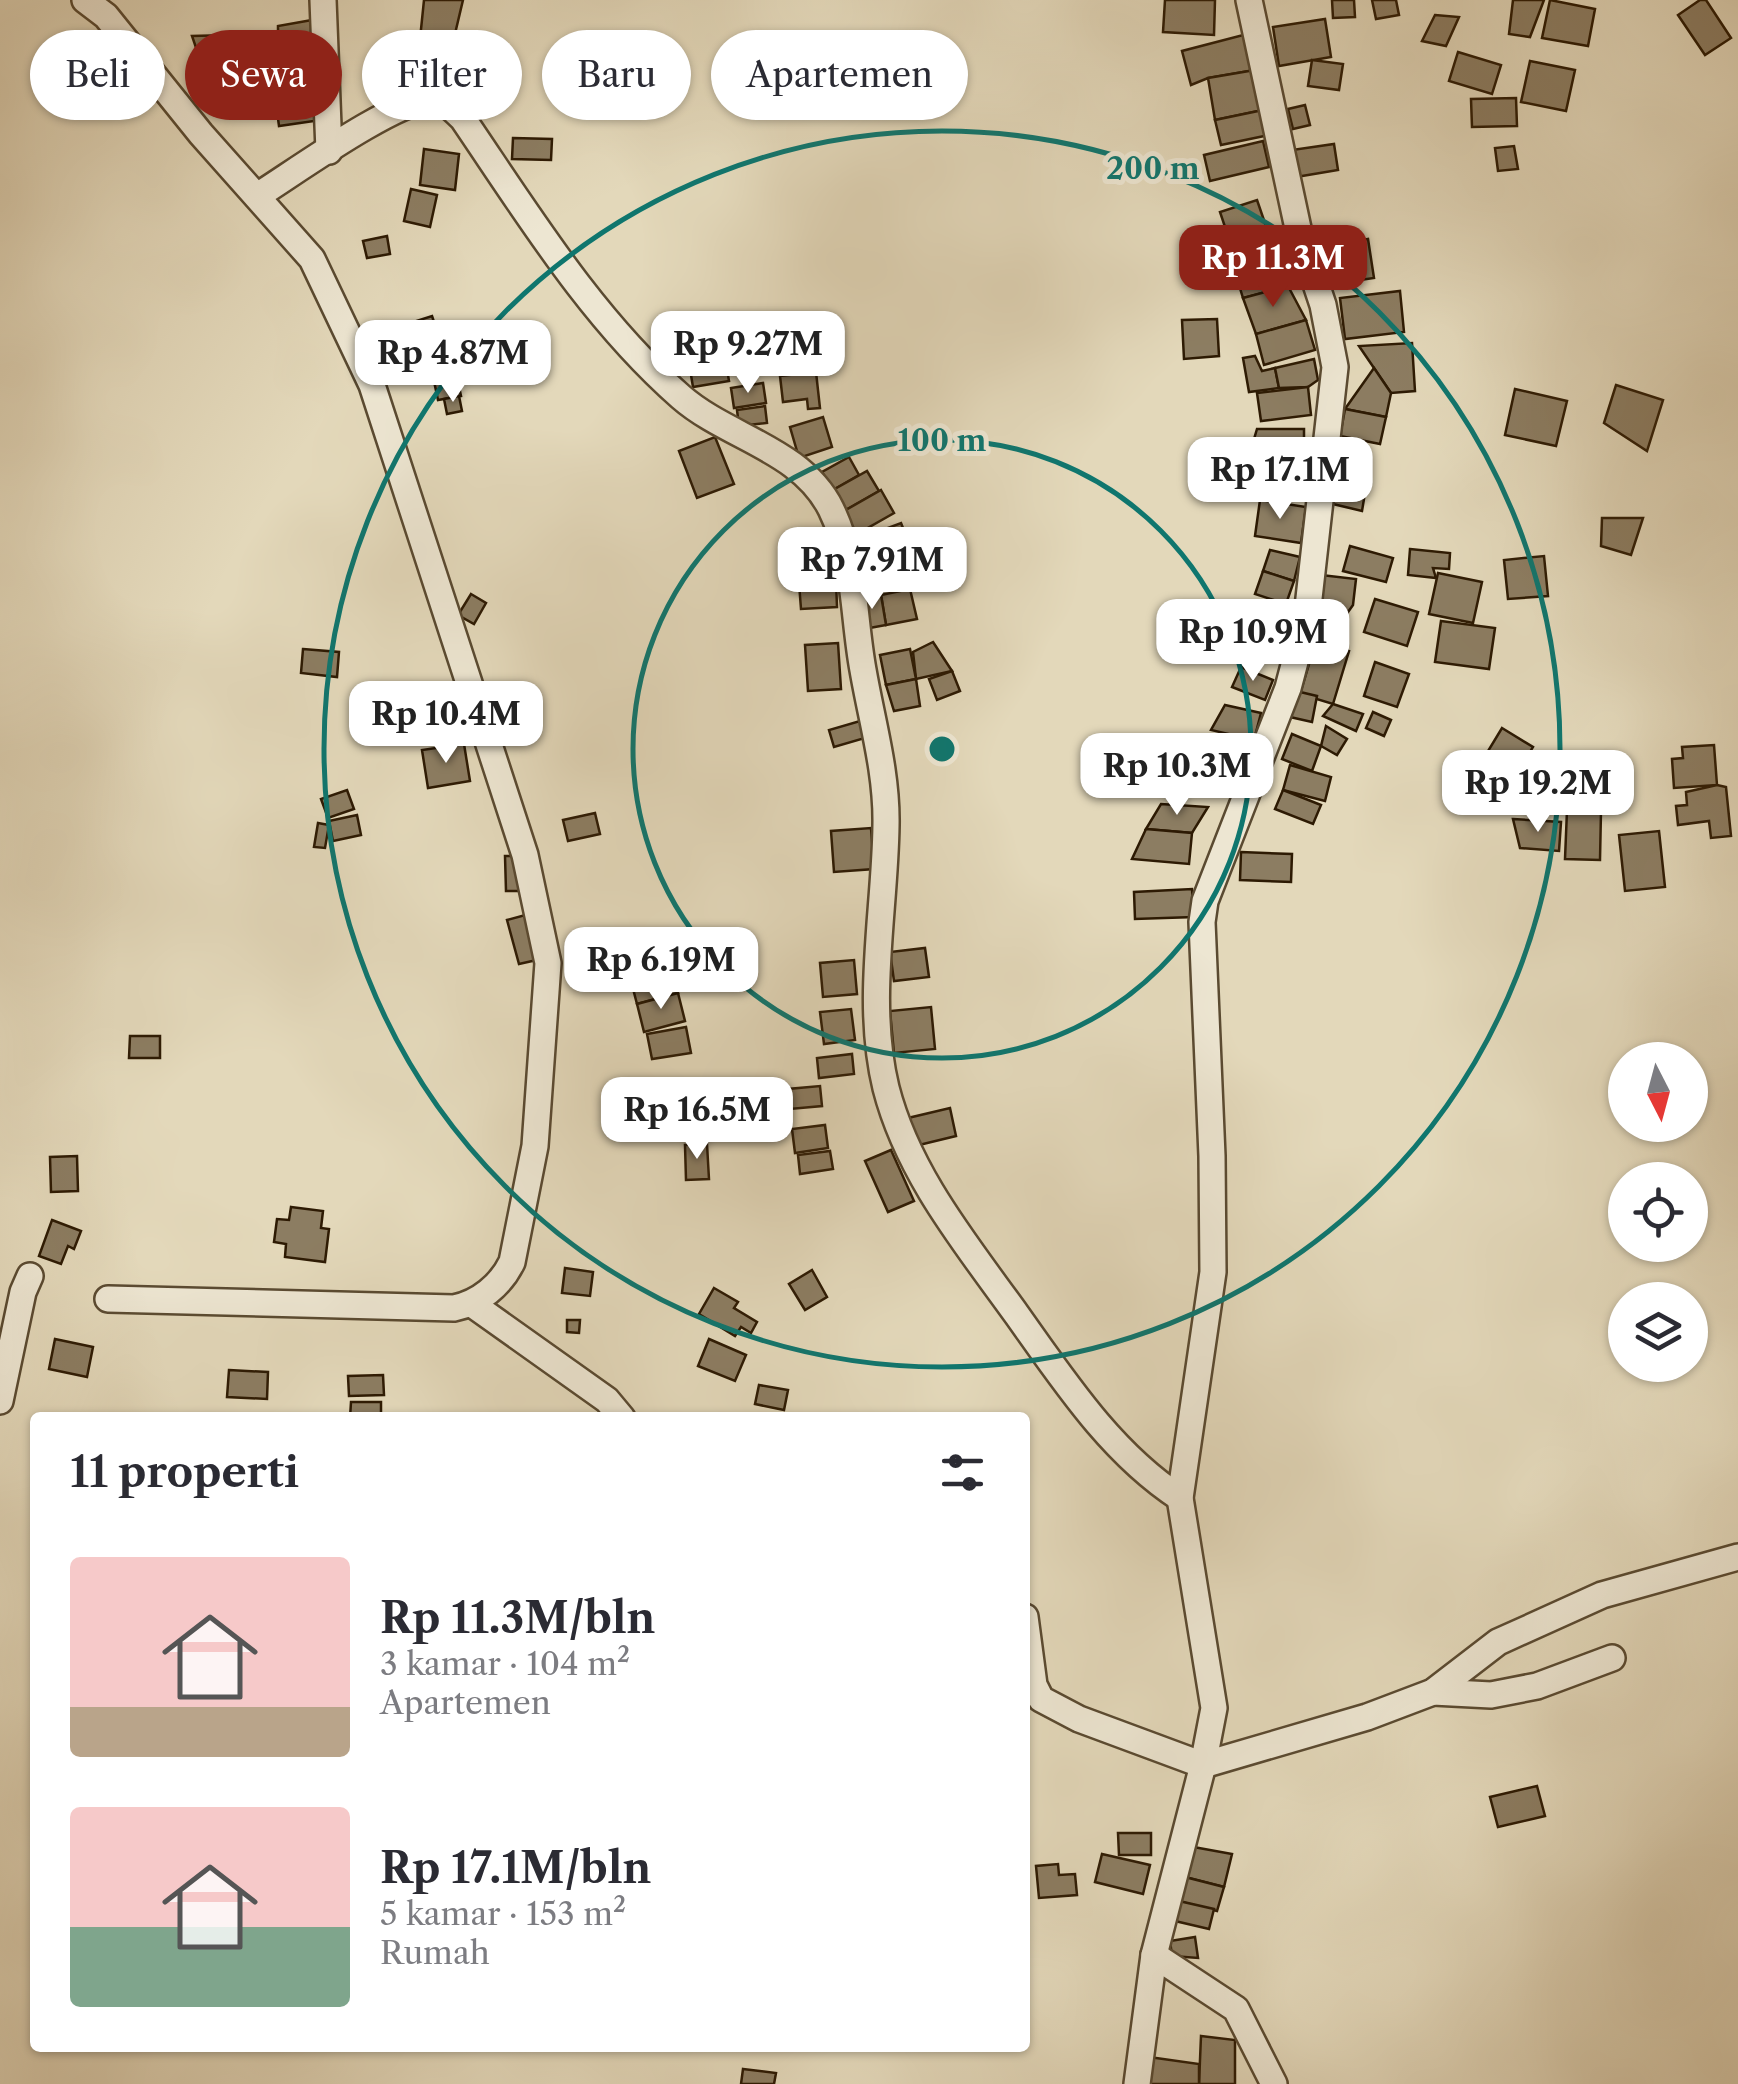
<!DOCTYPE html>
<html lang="id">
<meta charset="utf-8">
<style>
:root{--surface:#fff;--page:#f7f7f7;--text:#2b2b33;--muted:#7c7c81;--accent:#8f2418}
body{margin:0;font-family:"Libre Caslon Text",serif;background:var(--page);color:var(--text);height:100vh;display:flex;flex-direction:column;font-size:38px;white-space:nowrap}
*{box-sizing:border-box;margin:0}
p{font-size:32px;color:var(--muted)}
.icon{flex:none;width:55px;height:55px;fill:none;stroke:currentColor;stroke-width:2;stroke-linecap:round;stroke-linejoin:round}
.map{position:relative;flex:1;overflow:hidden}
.panel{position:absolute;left:30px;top:1412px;width:1000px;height:640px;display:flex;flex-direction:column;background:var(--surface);border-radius:10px;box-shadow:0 2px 8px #0004}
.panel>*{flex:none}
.banner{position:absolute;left:30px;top:30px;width:1000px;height:90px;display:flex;gap:20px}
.needle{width:65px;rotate:174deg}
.tools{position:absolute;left:1608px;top:1042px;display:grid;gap:20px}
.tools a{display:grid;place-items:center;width:100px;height:100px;border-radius:50%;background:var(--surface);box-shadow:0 2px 8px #0004;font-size:50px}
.price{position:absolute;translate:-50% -85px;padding:0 22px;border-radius:20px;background:#fff;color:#222;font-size:32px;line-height:65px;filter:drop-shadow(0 2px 5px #0008)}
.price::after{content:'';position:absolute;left:50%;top:60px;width:30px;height:22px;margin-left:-15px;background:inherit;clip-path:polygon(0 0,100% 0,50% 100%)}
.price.on{background:var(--accent);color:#fff}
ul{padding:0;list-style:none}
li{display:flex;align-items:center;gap:30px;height:250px;padding:0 40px}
li span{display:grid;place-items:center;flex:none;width:280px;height:200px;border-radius:10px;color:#555}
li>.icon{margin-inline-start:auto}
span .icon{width:120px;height:120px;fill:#fffc;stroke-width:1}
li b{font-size:42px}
h2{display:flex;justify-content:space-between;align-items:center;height:120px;padding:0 40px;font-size:42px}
.chip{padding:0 35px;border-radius:45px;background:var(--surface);box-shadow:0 2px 8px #0004;font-size:35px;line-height:90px}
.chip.on{background:var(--accent);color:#fff}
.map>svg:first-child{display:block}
.building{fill:#8c7d62;stroke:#2d1a03;stroke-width:2.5}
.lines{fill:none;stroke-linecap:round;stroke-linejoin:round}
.minor-casing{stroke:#5a4a31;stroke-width:30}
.minor{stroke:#ede6d2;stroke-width:25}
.ring{fill:none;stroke:#0f766e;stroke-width:5}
.centre{fill:#0f766e;stroke:#ede6d2;stroke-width:5}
.ring-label{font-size:30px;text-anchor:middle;font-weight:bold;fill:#0f766e;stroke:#ede6d2;stroke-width:10;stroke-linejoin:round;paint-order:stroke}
</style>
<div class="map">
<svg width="1738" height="2084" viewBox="0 0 1738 2084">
<rect width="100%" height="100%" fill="#e3d8ba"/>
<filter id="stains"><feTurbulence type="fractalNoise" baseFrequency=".002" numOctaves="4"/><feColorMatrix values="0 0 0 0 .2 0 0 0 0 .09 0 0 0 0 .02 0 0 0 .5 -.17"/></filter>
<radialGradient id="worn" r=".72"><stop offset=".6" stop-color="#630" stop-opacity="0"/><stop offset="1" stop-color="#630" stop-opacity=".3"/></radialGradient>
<g class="building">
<polygon points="424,0 463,0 454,38 420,39"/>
<polygon points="1165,0 1215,0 1214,35 1163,32"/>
<polygon points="1332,0 1354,0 1355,17 1333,18"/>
<polygon points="1372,0 1396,0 1399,15 1376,19"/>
<polygon points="1513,0 1544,0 1530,37 1509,34"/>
<polygon points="1550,0 1595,9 1588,46 1542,38"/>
<polygon points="1700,0 1706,0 1731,38 1705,55 1678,15"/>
<polygon points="1435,15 1459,17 1446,46 1422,41"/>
<polygon points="1325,19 1331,57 1279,66 1273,27"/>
<polygon points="312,20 315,50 278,55 278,26"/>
<polygon points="1247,34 1255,70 1208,78 1191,85 1182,51"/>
<polygon points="231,35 234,62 203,68 192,36"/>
<polygon points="1458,52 1501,65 1492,94 1449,81"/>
<polygon points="1312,60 1343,64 1339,90 1308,86"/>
<polygon points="1530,61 1575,70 1566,111 1521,102"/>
<polygon points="1255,70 1263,110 1215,120 1208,78"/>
<polygon points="316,83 321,120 279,126 274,89"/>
<polygon points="1516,98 1517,126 1472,127 1471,99"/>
<polygon points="1305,105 1310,125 1293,129 1288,109"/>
<polygon points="1263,110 1269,135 1221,145 1215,120"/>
<polygon points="513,138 552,139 551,160 512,159"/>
<polygon points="1263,141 1269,167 1210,181 1204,155"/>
<polygon points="1334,144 1338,170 1296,177 1292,150"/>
<polygon points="1514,146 1518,169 1498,171 1495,148"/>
<polygon points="424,149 459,154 455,190 420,185"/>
<polygon points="411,189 437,195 430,227 404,221"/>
<polygon points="1257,200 1267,229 1230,242 1220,212"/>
<polygon points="1274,235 1281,261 1235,272 1230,246"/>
<polygon points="387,236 390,254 367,258 363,241"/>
<polygon points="1368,239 1374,278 1339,283 1334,245"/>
<polygon points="1281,261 1288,286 1243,298 1235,272"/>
<polygon points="1288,286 1306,320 1256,334 1243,298"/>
<polygon points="1400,291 1404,332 1345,339 1340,298"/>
<polygon points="432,316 444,352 422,359 410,323"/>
<polygon points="1217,319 1219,356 1184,359 1182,320"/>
<polygon points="1306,320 1315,350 1264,365 1256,334"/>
<polygon points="1412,343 1415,391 1391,393 1359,346"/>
<polygon points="1255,356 1262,371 1275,368 1279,388 1249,392 1243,358"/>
<polygon points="725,357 729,381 693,387 689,363"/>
<polygon points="1314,359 1318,380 1308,387 1279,388 1275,368"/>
<polygon points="454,363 461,396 438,400 431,367"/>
<polygon points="1374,368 1391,393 1386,417 1345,409"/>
<polygon points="816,372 820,408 808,409 807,399 783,402 780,376"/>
<polygon points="763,383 766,403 734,408 731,388"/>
<polygon points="1616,385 1663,400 1647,451 1604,423"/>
<polygon points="1308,387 1311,415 1261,421 1257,393"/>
<polygon points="1515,389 1567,401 1556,446 1505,435"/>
<polygon points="459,396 462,411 447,414 444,399"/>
<polygon points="765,406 767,423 739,426 737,410"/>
<polygon points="1345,409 1386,417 1380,444 1340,436"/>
<polygon points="823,417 832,447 799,458 790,427"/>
<polygon points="1257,429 1304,429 1304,455 1249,456"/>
<polygon points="715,437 734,484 697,498 679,451"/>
<polygon points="849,457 859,475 833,490 822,472"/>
<polygon points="867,471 879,491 844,511 833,490"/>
<polygon points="881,490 894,513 857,534 844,511"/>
<polygon points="1336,492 1364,499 1362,511 1333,504"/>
<polygon points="1260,500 1306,507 1301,543 1255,536"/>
<polygon points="1602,518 1643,518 1631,555 1601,546"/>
<polygon points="901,523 907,538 877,549 865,549 861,538"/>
<polygon points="907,538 918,565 884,573 877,549"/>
<polygon points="1350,546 1393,558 1386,582 1343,571"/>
<polygon points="1410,549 1450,553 1449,569 1433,568 1436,578 1408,575"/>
<polygon points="1270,550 1300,557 1294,581 1263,571"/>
<polygon points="1544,556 1548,596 1508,599 1504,560"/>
<polygon points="1263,571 1294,581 1286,604 1255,594"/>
<polygon points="1438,573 1482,582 1473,623 1429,614"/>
<polygon points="1321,575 1356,579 1353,605 1341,622 1316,619"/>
<polygon points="836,581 837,607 801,609 799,583"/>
<polygon points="910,589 917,619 886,625 881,595"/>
<polygon points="471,594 486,603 474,624 458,615"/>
<polygon points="881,595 886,625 864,629 858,598"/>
<polygon points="1375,599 1418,612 1407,646 1364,632"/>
<polygon points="1441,621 1495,628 1489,669 1435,662"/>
<polygon points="1316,641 1349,651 1333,704 1300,694"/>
<polygon points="933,642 952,671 916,679 913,652"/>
<polygon points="838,643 841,689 808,691 805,645"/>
<polygon points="303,649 339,652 337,677 301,673"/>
<polygon points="910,649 916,679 886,685 880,655"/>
<polygon points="1375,662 1409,674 1397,707 1364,696"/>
<polygon points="1241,667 1273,680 1265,700 1232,687"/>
<polygon points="952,671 960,691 937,700 929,679"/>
<polygon points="916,679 920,706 894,711 886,685"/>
<polygon points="1296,691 1317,696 1312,722 1290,717"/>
<polygon points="1333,704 1363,714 1356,731 1323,716"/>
<polygon points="1225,705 1261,713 1254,740 1211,730"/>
<polygon points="1373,712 1391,720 1384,736 1366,728"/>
<polygon points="860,721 865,738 834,747 829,730"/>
<polygon points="1326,726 1347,739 1337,755 1321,746"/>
<polygon points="1502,728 1533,747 1516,775 1485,756"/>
<polygon points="1292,734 1321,746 1312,771 1282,759"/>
<polygon points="1192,740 1240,756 1222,780 1184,767"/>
<polygon points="464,744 470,781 428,788 422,750"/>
<polygon points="1714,745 1717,785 1674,788 1672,759 1683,758 1682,747"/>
<polygon points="1290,765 1331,777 1325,801 1283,790"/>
<polygon points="1717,785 1726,787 1731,836 1711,838 1709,821 1678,825 1676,806 1687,805 1686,792"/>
<polygon points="347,790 354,809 328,818 321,799"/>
<polygon points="1283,790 1321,805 1313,824 1275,809"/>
<polygon points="1161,804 1208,807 1192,833 1146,829"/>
<polygon points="1567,810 1601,811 1600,860 1565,859"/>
<polygon points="595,813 600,834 568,841 563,820"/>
<polygon points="357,815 361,835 333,841 329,821"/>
<polygon points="1513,819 1561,822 1559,851 1520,848"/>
<polygon points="318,823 329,825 325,848 314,847"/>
<polygon points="871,828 874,869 834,872 831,831"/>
<polygon points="1146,829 1192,833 1189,864 1132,859"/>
<polygon points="1659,831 1665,887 1625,891 1619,835"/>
<polygon points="1241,852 1292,854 1291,882 1240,880"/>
<polygon points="505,856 519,856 519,891 506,891"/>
<polygon points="1192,889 1194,917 1135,919 1134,892"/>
<polygon points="529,914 541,959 519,964 507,920"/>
<polygon points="657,929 661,947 627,954 623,937"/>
<polygon points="666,948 678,993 637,1004 625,958"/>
<polygon points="925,948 929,977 894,981 890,952"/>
<polygon points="854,960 857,994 823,997 820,963"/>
<polygon points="678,993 685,1021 644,1032 637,1004"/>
<polygon points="931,1007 935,1049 894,1053 890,1011"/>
<polygon points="851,1009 855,1040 824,1044 820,1012"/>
<polygon points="686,1027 691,1053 652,1059 647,1034"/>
<polygon points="130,1036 160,1036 160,1058 129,1058"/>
<polygon points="852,1054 854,1074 819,1078 817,1058"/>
<polygon points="820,1086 822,1106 790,1109 788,1089"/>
<polygon points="950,1108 956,1136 915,1146 908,1118"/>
<polygon points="825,1125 828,1148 795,1153 792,1129"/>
<polygon points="707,1144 709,1179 686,1180 685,1145"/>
<polygon points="891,1150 914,1201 888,1212 865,1161"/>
<polygon points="830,1151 833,1169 800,1174 798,1155"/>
<polygon points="77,1156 78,1191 51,1192 50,1157"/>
<polygon points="291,1207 323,1211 321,1228 329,1229 325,1262 285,1257 286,1244 274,1242 277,1219 289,1220"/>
<polygon points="52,1220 81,1231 74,1249 68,1246 61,1264 39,1256"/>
<polygon points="565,1268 593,1272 590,1296 562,1293"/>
<polygon points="812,1270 827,1297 805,1310 789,1284"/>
<polygon points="714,1288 738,1302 734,1308 757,1322 751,1333 741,1327 735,1336 699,1314"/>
<polygon points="567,1320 580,1320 579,1333 567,1332"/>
<polygon points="55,1339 93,1347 87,1377 49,1369"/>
<polygon points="709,1339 746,1355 735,1381 698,1366"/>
<polygon points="229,1370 268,1372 267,1399 227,1397"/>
<polygon points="383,1375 384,1395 349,1396 348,1376"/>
<polygon points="759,1385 788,1390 784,1410 755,1404"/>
<polygon points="351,1402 381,1402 381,1418 350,1418"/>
<polygon points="1537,1786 1545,1816 1498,1827 1490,1797"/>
<polygon points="1118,1833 1151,1833 1151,1855 1119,1855"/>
<polygon points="1188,1846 1232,1854 1224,1887 1181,1876"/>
<polygon points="1102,1854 1150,1865 1143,1894 1095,1882"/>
<polygon points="1058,1864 1059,1875 1075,1874 1077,1895 1039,1898 1036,1866"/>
<polygon points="1181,1876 1224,1887 1217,1911 1174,1900"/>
<polygon points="1179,1901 1214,1909 1209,1929 1175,1921"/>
<polygon points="1195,1937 1198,1958 1172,1956 1170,1941"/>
<polygon points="1201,2036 1235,2040 1235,2084 1199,2084"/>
<polygon points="1149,2057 1199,2064 1199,2084 1145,2084"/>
<polygon points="743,2069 776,2073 774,2084 741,2084"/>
</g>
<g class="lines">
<defs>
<g id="minor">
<path d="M85,0L106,16L201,134L312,259L372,385L525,855L548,963L535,1146L512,1262C501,1285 479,1303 454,1308L108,1299"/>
<polyline points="323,0 329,151"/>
<path d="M257,196C291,175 396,99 430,100C445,100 453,109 463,119C529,216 592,319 681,397C728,438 801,449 831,509C856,560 853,616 863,670C872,722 887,772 886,825C885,911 865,1002 886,1088C908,1174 966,1244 1017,1315C1064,1381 1111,1453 1180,1498"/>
<polyline points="472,1304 607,1400 622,1418"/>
<polyline points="0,1401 23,1292 30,1276"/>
<polyline points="1025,1617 1034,1685 1041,1699 1079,1719 1203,1765 1367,1717 1433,1692 1498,1642 1602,1595 1738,1557"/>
<polyline points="1433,1692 1491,1695 1537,1686 1612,1658"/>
<polyline points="1154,1955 1236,2009 1274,2084"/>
<polyline points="1137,2084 1154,1955 1203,1765 1214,1708 1180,1498 1213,1272 1212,1156 1202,922 1205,901 1288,688 1307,616 1335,367 1323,305 1299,233 1249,0"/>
</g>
</defs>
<use href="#minor" class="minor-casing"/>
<use href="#minor" class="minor"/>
</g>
<g class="ring">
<circle cx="942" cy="749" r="309"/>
<circle cx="942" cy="749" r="618"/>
</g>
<circle cx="942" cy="749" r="15" class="centre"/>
<g class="ring-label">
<text x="1153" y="179">200 m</text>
<text x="942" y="451">100 m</text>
</g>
<rect width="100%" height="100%" filter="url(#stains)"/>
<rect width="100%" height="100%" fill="url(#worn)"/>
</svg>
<div class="tools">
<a><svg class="needle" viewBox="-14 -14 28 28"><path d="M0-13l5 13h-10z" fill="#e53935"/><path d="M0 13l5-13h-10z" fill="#7c7c81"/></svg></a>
<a><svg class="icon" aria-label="locate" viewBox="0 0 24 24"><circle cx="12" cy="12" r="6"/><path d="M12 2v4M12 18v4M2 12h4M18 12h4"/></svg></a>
<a><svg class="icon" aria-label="layers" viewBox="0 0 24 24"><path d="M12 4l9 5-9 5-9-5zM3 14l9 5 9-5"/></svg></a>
</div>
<b class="price on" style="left:1273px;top:310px">Rp 11.3M</b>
<b class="price" style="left:748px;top:396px">Rp 9.27M</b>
<b class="price" style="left:453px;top:405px">Rp 4.87M</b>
<b class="price" style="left:1280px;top:522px">Rp 17.1M</b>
<b class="price" style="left:872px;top:612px">Rp 7.91M</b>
<b class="price" style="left:1253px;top:684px">Rp 10.9M</b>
<b class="price" style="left:446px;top:766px">Rp 10.4M</b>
<b class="price" style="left:1177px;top:818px">Rp 10.3M</b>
<b class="price" style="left:1538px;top:835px">Rp 19.2M</b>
<b class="price" style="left:661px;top:1012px">Rp 6.19M</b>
<b class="price" style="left:697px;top:1162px">Rp 16.5M</b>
<div class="banner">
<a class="chip">Beli</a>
<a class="chip on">Sewa</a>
<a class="chip">Filter</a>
<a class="chip">Baru</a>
<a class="chip">Apartemen</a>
</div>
<section class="panel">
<h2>11 properti<svg class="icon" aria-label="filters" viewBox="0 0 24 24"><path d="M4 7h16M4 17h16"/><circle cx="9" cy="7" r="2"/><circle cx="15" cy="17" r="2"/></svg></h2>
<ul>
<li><span style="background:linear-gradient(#f6c9c9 75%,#b9a48a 0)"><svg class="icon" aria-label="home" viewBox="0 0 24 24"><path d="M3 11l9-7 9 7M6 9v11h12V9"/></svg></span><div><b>Rp 11.3M/bln</b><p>3 kamar · 104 m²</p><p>Apartemen</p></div></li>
<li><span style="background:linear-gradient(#f6c9c9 60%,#7fa58c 0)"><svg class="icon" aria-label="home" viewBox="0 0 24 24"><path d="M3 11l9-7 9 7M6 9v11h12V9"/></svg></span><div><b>Rp 17.1M/bln</b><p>5 kamar · 153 m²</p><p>Rumah</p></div></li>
</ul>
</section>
</div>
